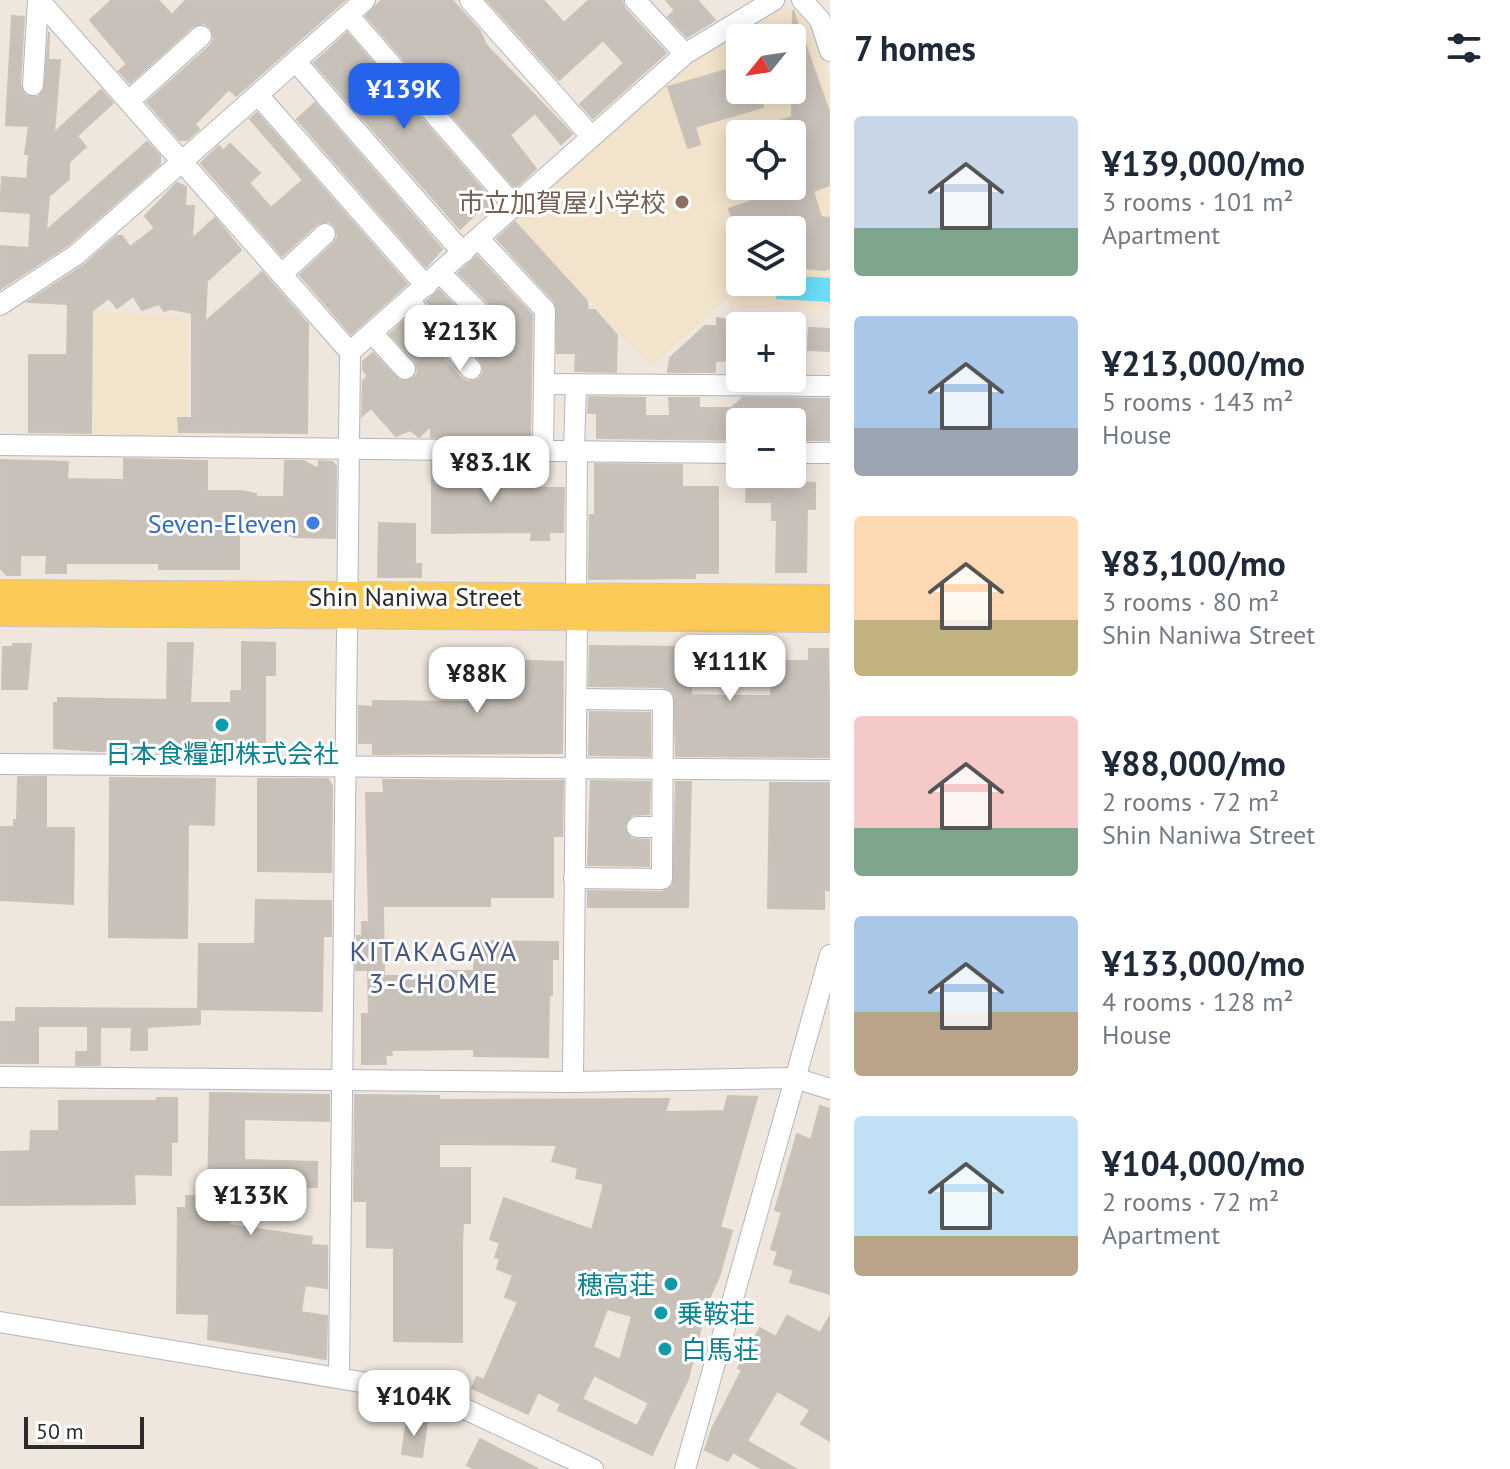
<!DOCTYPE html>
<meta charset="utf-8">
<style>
:root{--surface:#fff;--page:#f2f2f3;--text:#1f2937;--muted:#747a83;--accent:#2563eb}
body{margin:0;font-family:"PT Sans","Noto Sans JP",sans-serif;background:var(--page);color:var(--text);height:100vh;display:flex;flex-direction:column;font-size:30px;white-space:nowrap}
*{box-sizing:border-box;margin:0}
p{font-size:26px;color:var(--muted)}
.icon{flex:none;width:44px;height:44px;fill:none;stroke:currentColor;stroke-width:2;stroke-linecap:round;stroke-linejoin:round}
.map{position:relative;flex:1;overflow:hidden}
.sheet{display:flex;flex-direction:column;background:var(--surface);width:680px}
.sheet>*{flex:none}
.needle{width:52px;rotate:240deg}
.buttons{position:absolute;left:726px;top:24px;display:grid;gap:16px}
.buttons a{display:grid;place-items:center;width:80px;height:80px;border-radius:8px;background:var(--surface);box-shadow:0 4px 20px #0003;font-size:40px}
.scale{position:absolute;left:24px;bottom:20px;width:120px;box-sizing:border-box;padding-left:8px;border:4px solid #2c2c2c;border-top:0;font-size:22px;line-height:28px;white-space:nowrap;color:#2c2c2c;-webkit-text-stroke:6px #fff;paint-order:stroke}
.price{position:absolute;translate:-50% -68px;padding:0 18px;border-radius:16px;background:#fff;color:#222;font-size:26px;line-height:52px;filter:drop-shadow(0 2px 4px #0008)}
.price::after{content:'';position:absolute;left:50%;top:48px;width:24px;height:18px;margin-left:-12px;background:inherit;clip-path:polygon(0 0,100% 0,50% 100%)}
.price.selected{background:var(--accent);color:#fff}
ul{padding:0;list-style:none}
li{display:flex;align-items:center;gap:24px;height:200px;padding:0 24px}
li span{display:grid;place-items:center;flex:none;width:224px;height:160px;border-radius:8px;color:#555}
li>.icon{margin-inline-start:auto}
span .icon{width:96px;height:96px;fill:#fffc;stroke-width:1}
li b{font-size:34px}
h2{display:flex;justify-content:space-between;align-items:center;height:96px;padding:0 24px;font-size:34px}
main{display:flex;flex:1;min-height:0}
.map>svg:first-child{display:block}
.education{fill:#f2e3cc;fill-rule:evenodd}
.water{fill:#69ddf9}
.building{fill:#c7c1b9;stroke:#cbc2b7;stroke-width:2;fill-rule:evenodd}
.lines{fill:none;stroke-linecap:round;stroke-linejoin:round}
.minor-casing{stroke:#b2b6c1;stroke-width:22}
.major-casing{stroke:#c8c8c8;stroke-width:28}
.minor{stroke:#fff;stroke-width:20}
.major{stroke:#fcca56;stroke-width:26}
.education-dot{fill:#8d6e63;stroke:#fff;stroke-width:3}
.shop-dot{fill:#3f7fe0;stroke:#fff;stroke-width:3}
.culture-dot{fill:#0f9aa8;stroke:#fff;stroke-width:3}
.labels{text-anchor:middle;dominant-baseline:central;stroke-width:6;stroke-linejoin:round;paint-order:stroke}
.education-label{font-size:26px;fill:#785e54;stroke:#fff;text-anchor:end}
.shop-label{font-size:26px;fill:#366cbe;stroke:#fff;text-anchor:end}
.street-label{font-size:26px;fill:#2c2c2c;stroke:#fff}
.culture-label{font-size:26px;fill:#0d838f;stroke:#fff;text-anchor:start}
.neighbourhood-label{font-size:28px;letter-spacing:2px;fill:#485782;stroke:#fff}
</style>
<main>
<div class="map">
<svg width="830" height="1469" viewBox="0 0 830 1469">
<rect width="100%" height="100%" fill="#efe6de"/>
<g class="education">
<path d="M786,6L796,9L813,31L830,81V309L730,308L729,297L650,367L515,219L692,61ZM740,38H792V90H740ZM740,134H792V186H740ZM740,230H792V282H740Z"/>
<polygon points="92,310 189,318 186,439 93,437"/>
</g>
<polygon class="water" points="792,276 830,278 830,302 776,299 777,282 792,282"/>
<g class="building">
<polygon points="112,0 158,0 172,15 186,0 345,0 236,96 229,89 195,124 199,129 187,140 180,140 147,102 210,46 214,39 211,28 204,23 193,26 130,83 119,71 127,64 90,20"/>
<polygon points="382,0 452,0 480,31 486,45 572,134 561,144 535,113 510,135 536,169 515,188 366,16"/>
<polygon points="487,0 543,0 564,23 589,0 622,0 625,9 666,53 593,118 580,104 624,63 603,40 559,80"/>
<polygon points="666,0 697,0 715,20 687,37 668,17 675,10"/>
<polygon points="793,10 830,114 830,185 813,191 821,217 830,218 830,268 825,270 803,268 787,216 736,232 729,209 783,190 782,186 792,186 792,134 749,131 792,117"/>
<polygon points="12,16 24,17 20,84 25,95 38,97 44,91 49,32 48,60 60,60 54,133 101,90 113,103 77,136 86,147 69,162 69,179 49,196 46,231 147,142 160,156 160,164 68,245 0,289 0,246 29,248 31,213 0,211 2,177 27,179 29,154 25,154 29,126 6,125"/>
<polygon points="347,33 496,205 484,215 480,210 460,229 314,63"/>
<polygon points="740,66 740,90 758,90 763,107 695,127 700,144 688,148 668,87"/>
<polygon points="315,103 442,249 426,267 297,119"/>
<polygon points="257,113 407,284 351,334 300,275 334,243 338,237 335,226 328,221 317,224 282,256 201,163 219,146 223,151 230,144 260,173 249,183 271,208 303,180 250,119"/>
<polygon points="177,183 186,187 185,206 194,206 192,239 215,218 241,250 207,281 205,322 262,272 308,324 307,433 179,432 178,418 192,418 192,313 171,309 164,311 159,304 142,310 133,296 117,308 109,298 92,311 91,433 29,432 29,355 67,355 68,304 28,302 83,266 117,236 122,236 130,247 155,228 145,216"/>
<polygon points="515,222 587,301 588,310 595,310 617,335 616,372 575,371 576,353 557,353 555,302 497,239"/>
<polygon points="477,256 532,315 530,438 431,437 431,426 419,437 410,430 396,436 371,408 362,416 363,381 368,376 363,370 363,361 373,353 400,381 414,378 418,372 415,361 390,334 407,318 461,378 468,382 479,379 484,372 481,361 427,301 439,290 487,339 493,342 505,339 509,332 506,320 458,273"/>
<polygon points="717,318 736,321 737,360 715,361 715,372 668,372 670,358 705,326 717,326"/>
<polygon points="809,328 830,329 830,351 808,350"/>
<polygon points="589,397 645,398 645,416 670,416 669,398 699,398 699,408 731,408 743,398 830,399 830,440 792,440 792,422 740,422 740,440 597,438 597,413 588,413"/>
<polygon points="124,459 207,461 207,491 241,491 256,494 256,497 284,497 285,461 304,461 318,469 319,461 332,462 336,466 335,538 296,537 288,535 288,529 268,529 268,521 239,521 239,569 159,569 159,563 66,563 66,573 46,573 47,555 20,555 20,575 7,575 0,568 0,460 68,462 67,479 124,480"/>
<polygon points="432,463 484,463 484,488 564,488 563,532 549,532 549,540 531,540 532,532 432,533"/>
<polygon points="595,464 682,465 682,487 718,487 718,573 695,573 695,578 589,579 590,515 595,515"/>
<polygon points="747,474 771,474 771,482 815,483 815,509 807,509 806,572 776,572 777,520 772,520 772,502 746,502"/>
<polygon points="379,523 415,524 415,564 421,564 421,577 378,577"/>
<polygon points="242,642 275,643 275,675 265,675 265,748 257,748 257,753 204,752 204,748 98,751 54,748 54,703 58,703 58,698 167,700 168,643 193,643 190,703 231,703 231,691 242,691"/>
<polygon points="13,644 31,644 27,689 2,689 3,647 13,647"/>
<polygon points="590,646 692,647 691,695 725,696 771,696 771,661 809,661 809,649 828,649 830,757 676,756 674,693 663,687 589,686"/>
<polygon points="473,659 563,662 562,753 373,754 373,743 359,743 359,706 373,707 373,701 473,702"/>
<polygon points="590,712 650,713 650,756 589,755"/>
<polygon points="18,777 46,777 46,828 74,828 73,904 0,900 0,827 14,827 14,820 17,820"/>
<polygon points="110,778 215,779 214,825 188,824 187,938 109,937"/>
<polygon points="258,779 328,779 332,786 331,872 258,871"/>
<polygon points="383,780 563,781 562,836 553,836 553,897 490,897 490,906 383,906 384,976 446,976 446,971 474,971 475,941 558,942 558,959 552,959 552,995 549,995 548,1057 474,1056 474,1049 391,1050 392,1055 385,1055 386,1064 362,1064 362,1014 369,1014 368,970 356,970 357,936 362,936 362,922 369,922 366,793 384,793"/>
<polygon points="591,781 650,782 649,814 631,815 624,826 631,839 649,840 649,866 588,865"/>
<polygon points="676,782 691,782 688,907 588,907 588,891 662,892 673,886"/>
<polygon points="770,783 830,783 830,891 824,889 824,909 768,908"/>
<polygon points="256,900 331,901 331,936 323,936 322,1011 200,1009 200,1024 147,1027 147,1050 131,1050 132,1027 100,1027 100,1065 76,1065 76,1052 88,1052 88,1026 38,1026 38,1063 0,1063 0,1022 16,1022 16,1008 198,1009 199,944 255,944"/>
<polygon points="210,1093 329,1095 329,1121 244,1119 244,1160 317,1162 317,1187 243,1189 242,1213 230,1212 229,1225 312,1237 311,1245 327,1246 327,1288 305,1285 301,1312 327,1316 326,1359 208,1339 209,1314 177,1313 178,1208 186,1208 186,1196 208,1196"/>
<path d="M355,1095L439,1096V1100L669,1099L665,1112L724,1111L728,1096L757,1097L720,1227L732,1231L719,1277L707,1303L688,1379L652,1455L558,1410L561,1404L538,1392L528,1414L472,1388L477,1377L484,1380L518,1302L505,1297L513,1275L497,1269L500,1259L495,1257L500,1243L490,1239L504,1198L592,1230L604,1184L576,1178L578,1168L552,1161L557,1145L439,1144V1168H470V1223H463L462,1245V1342L394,1341V1248L367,1247V1201H354ZM607,1309L632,1316L620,1360L593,1347ZM594,1375L649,1403L637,1426L582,1399Z"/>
<polygon points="157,1098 177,1098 177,1142 171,1142 171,1175 134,1174 135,1204 0,1205 0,1152 30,1151 31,1131 59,1131 59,1101 157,1101"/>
<polygon points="820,1106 830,1109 830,1294 790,1282 794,1270 774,1264 778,1251 771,1249 782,1212 775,1210 797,1134 811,1140"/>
<polygon points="787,1316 820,1333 830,1316 830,1441 801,1424 810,1410 777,1391 747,1441 796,1469 762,1469 733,1452 728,1461 705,1450 712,1429 742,1370 738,1368 760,1328 776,1337"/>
<polygon points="407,1419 427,1422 422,1457 402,1454"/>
<polygon points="480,1439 538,1469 474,1469 467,1465"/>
</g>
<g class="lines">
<defs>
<g id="minor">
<polyline points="39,0 350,352 339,1378"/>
<polyline points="470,0 591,136"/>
<polyline points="635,0 685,54"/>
<polyline points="802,0 820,20 830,51"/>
<polyline points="349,16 515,207"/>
<polyline points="296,62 463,253"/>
<polyline points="33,85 38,0"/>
<polyline points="258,95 426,286"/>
<polyline points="129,101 201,36"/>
<polyline points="479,239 545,310 543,449"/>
<polyline points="440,273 496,329"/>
<polyline points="282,274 325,234"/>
<polyline points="409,301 471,369"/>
<polyline points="0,305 76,255 365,0"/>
<polyline points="372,333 405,369"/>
<polyline points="350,352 685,54 774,0"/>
<polyline points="545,384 830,386"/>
<polyline points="0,445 740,453"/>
<polyline points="574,450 576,385"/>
<polyline points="792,453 830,453"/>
<polyline points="576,597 577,450"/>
<polyline points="0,764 830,770"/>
<polyline points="637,827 662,827"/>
<polyline points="574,878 662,879 663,700 576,699"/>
<polyline points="0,1077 573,1082 795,1078 830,1089"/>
<polyline points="573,1082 577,618"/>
<polyline points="0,1322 433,1394 593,1469"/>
<polyline points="685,1469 830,955"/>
</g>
<g id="major">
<polyline points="0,593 830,598"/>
<polyline points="0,613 830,619"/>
</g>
</defs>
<use href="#minor" class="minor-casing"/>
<use href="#major" class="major-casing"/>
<use href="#minor" class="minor"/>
<use href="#major" class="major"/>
</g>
<circle class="education-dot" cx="682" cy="202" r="8"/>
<circle class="shop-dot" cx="313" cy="523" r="8"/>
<g class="culture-dot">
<circle cx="222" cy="725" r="8"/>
<circle cx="671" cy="1284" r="8"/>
<circle cx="661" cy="1313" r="8"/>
<circle cx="665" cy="1349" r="8"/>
</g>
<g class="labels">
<g class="education-label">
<text x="666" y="202">市立加賀屋小学校</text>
</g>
<g class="shop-label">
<text x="297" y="523">Seven-Eleven</text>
</g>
<g class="street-label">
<text x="415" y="596">Shin Naniwa Street</text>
</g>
<g class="culture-label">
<text x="222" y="753" text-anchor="middle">日本食糧卸株式会社</text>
<text x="655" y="1284" text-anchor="end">穂高荘</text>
<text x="677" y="1313">乗鞍荘</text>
<text x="681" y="1349">白馬荘</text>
</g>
<g class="neighbourhood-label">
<text x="434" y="950">KITAKAGAYA<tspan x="434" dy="32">3-CHOME</tspan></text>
</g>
</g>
</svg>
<div class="buttons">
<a><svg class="needle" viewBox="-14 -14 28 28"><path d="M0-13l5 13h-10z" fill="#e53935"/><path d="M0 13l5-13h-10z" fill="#747a83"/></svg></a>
<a><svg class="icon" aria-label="locate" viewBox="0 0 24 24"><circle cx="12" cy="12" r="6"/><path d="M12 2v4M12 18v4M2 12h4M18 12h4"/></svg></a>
<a><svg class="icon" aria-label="layers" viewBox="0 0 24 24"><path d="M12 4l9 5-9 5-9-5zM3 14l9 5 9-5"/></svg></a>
<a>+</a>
<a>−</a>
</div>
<div class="scale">50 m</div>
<b class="price selected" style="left:404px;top:131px">¥139K</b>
<b class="price" style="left:460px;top:373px">¥213K</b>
<b class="price" style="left:491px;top:504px">¥83.1K</b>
<b class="price" style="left:730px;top:703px">¥111K</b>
<b class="price" style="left:477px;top:715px">¥88K</b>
<b class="price" style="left:251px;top:1237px">¥133K</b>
<b class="price" style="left:414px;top:1438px">¥104K</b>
</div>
<section class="sheet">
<h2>7 homes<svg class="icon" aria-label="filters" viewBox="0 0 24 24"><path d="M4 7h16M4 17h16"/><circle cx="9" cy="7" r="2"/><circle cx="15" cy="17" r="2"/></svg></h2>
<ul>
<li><span style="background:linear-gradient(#c9d6e8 70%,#7fa58c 0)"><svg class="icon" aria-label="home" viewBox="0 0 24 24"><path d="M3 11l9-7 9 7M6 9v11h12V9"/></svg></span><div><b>¥139,000/mo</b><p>3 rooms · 101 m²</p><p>Apartment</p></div></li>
<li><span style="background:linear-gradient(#a9c7e8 70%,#9aa5b1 0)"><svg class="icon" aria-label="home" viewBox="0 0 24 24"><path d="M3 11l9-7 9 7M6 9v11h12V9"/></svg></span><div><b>¥213,000/mo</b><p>5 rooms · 143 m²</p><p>House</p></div></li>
<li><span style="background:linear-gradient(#ffd9b3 65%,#c2b280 0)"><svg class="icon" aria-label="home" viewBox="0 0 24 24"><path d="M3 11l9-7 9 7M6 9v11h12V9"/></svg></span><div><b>¥83,100/mo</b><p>3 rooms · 80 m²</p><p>Shin Naniwa Street</p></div></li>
<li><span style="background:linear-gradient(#f6c9c9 70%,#7fa58c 0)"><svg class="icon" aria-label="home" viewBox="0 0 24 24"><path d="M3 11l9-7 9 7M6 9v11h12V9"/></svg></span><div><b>¥88,000/mo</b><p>2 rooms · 72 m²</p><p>Shin Naniwa Street</p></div></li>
<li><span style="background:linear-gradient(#a9c7e8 60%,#b9a48a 0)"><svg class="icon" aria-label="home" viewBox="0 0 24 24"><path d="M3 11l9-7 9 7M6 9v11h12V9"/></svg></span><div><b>¥133,000/mo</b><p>4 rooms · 128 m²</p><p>House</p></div></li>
<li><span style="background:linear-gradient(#bfe0f5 75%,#b9a48a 0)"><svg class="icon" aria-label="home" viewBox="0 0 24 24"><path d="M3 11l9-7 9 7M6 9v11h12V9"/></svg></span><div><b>¥104,000/mo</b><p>2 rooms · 72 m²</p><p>Apartment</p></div></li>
</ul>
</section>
</main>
